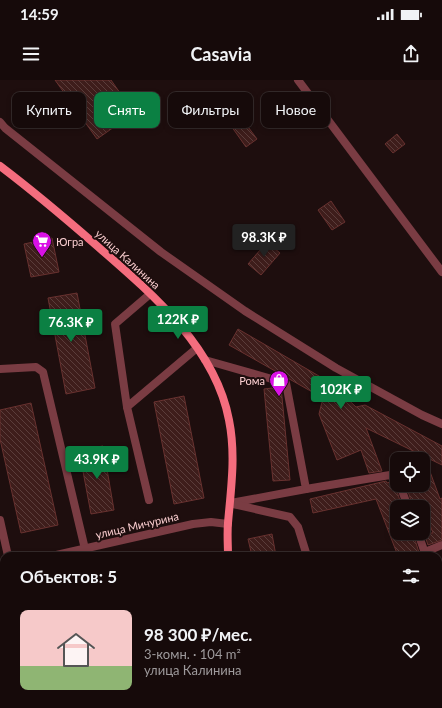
<!DOCTYPE html>
<html lang="ru">
<meta charset="utf-8">
<style>
:root{--surface:#160a0a;--page:#1f1313;--text:#f1f3f6;--muted:#9e9a9c;--line:#352b2b;--accent:#0b8043}
body{margin:0;font-family:Lato,sans-serif;background:var(--page);color:var(--text);height:100vh;display:flex;flex-direction:column;font-size:15px;white-space:nowrap}
*{box-sizing:border-box;margin:0}
p{font-size:13px;color:var(--muted)}
.icon{flex:none;width:22px;height:22px;fill:none;stroke:currentColor;stroke-width:2;stroke-linecap:round;stroke-linejoin:round}
.map{position:relative;flex:1;overflow:hidden}
.side{position:absolute;left:0px;top:472px;width:442px;height:156px;display:flex;flex-direction:column;background:var(--surface);border-radius:12px 12px 0 0;box-shadow:0 2px 6px #0003,0 0 0 1px var(--line)}
.side>*{flex:none}
.top-card{position:absolute;left:12px;top:12px;width:418px;height:36px;display:flex;gap:8px}
.controls{position:absolute;left:390px;top:372px;display:grid;gap:8px}
.controls a{display:grid;place-items:center;width:40px;height:40px;border-radius:8px;background:var(--surface);box-shadow:0 2px 6px #0003,0 0 0 1px var(--line);font-size:20px}
.price{position:absolute;translate:-50% -34px;padding:0 9px;border-radius:4px;background:var(--accent);color:#fff;font-size:13px;line-height:26px;filter:drop-shadow(0 1px 2px #0008)}
.price::after{content:'';position:absolute;left:50%;top:24px;width:12px;height:9px;margin-left:-6px;background:inherit;clip-path:polygon(0 0,100% 0,50% 100%)}
.price.selected{background:#222;color:#fff}
ul{padding:0;list-style:none}
li{display:flex;align-items:center;gap:12px;height:100px;padding:0 20px}
li span{display:grid;place-items:center;flex:none;width:112px;height:80px;border-radius:8px;color:#555}
li>.icon{margin-inline-start:auto}
span .icon{width:48px;height:48px;fill:#fffc;stroke-width:1}
li b{font-size:17px}
h2{display:flex;justify-content:space-between;align-items:center;height:48px;padding:0 20px;font-size:17px}
.pill{padding:0 14px;border-radius:8px;background:var(--surface);box-shadow:0 2px 6px #0003,0 0 0 1px var(--line);font-size:14px;line-height:36px}
.pill.selected{background:var(--accent);color:#fff}
.status{display:flex;justify-content:space-between;align-items:center;height:28px;padding:0 20px;background:var(--surface);direction:ltr}
.status svg{height:11px;fill:currentColor}
header{display:flex;justify-content:space-between;align-items:center;height:52px;padding:0 20px;background:var(--surface);font-size:18px;font-weight:700}
.map>svg:first-child{display:block}
.building{fill:url(#building-back-hatch);stroke:#68312f}
.lines{fill:none;stroke-linecap:round;stroke-linejoin:round}
.lane{stroke:#7a3c43;stroke-width:8}
.street{stroke:#7a3c43;stroke-width:8}
.secondary{stroke:#f46d7e;stroke-width:8}
.labels{text-anchor:middle;dominant-baseline:central;stroke-width:4;stroke-linejoin:round;paint-order:stroke}
.poi-label{font-size:11px;fill:#fbced0;stroke:#1e0e0e;text-anchor:start}
.street-label{font-size:11px;fill:#fbced0;stroke:#1e0e0e}
</style>
<div class="status"><b>14:59</b><svg viewBox="0 0 49 12"><path d="M0 12V9h3v3zM5 12V6h3v6zM10 12V3h3v9zM15 12V0h3v12zM26 1h20v11H26zM47 4h2v5h-2z"/></svg></div>
<header><svg class="icon" aria-label="menu" viewBox="0 0 24 24"><path d="M4 6h16M4 12h16M4 18h16"/></svg>Casavia<svg class="icon" aria-label="share" viewBox="0 0 24 24"><path d="M12 15V3M7 8l5-5 5 5M5 13v7h14v-7"/></svg></header>
<div class="map">
<svg width="442" height="628" viewBox="0 0 442 628">
<defs>
<pattern id="building-back-hatch" width="6" height="6" patternUnits="userSpaceOnUse"><rect width="6" height="6" fill="#3e1d1b"/><path d="M-1 5l2 2M0 0l6 6M5-1l2 2" fill="none" stroke="#5b3d3b"/></pattern>
</defs>
<rect width="100%" height="100%" fill="#1e0e0e"/>
<g class="building">
<polygon points="55,0 111,0 134,33 97,59"/>
<polygon points="240,36 257,59 246,67 229,43"/>
<polygon points="397,54 405,64 393,73 385,64"/>
<polygon points="331,121 345,142 332,150 318,130"/>
<polygon points="52,158 59,192 31,197 24,164"/>
<polygon points="267,162 280,173 261,195 248,184"/>
<polygon points="77,213 95,308 66,314 48,218"/>
<polygon points="238,249 331,303 356,327 365,325 442,366 442,385 366,348 382,391 369,393 361,370 337,380 319,334 323,318 229,265"/>
<polygon points="281,307 290,400 273,401 264,309"/>
<polygon points="184,316 204,418 174,424 154,322"/>
<polygon points="31,323 58,445 21,453 0,359 0,330"/>
<polygon points="103,366 114,430 91,434 79,370"/>
<polygon points="423,378 425,378 440,419 442,418 442,460 428,465 424,453 433,453 423,427 413,427 406,405 423,405"/>
<polygon points="386,401 387,403 390,402 391,405 395,405 402,427 397,427 397,453 413,453 420,476 398,476 376,419 313,433 310,419"/>
<polygon points="272,454 276,476 252,476 248,459"/>
</g>
<g class="lines">
<g class="lane">
<polyline points="298,0 442,192"/>
<polyline points="0,42 5,48 161,172 245,231 336,288 422,335 442,344"/>
<polyline points="205,280 286,303 306,409 231,423"/>
<polyline points="0,289 36,287 43,292 85,469"/>
<polyline points="127,327 115,244 150,214"/>
<polyline points="400,405 408,427"/>
<polyline points="306,409 390,395 397,400"/>
<polyline points="149,420 127,327 197,268"/>
<polyline points="233,424 290,437 298,447 307,476"/>
<polyline points="0,440 8,476"/>
<polyline points="418,453 426,476"/>
<polyline points="425,472 442,465"/>
<polyline points="438,507 442,518"/>
<polyline points="350,624 351,628"/>
</g>
<g class="street">
<polyline points="52,476 193,444 211,442 228,444"/>
<polyline points="0,488 4,487"/>
<polyline points="20,628 38,624"/>
</g>
<g class="secondary">
<path d="M0,86C33,111 65,138 96,165C150,212 215,266 229,340C236,375 231,408 228,443C227,454 228,465 228,476"/>
<polyline points="253,624 254,628"/>
</g>
</g>
<defs>
<symbol id="supermarket-pin" viewBox="-11 -11 22 30"><path d="M0 17L-7.5 6A9.5 9.5 0 1 1 7.5 6Z" fill="#d911e5" stroke="#1e0e0e"/><path d="M-6-5.5h2.5l.6 2H6L4.5 2H-2.5L-4.4-4H-6ZM-1.5 3.2a1.3 1.3 0 1 0 .1 0ZM3 3.2a1.3 1.3 0 1 0 .1 0Z" fill="#fff"/></symbol>
<symbol id="shop-pin" viewBox="-11 -11 22 30"><path d="M0 17L-7.5 6A9.5 9.5 0 1 1 7.5 6Z" fill="#d911e5" stroke="#1e0e0e"/><path d="M-5-2.5h2.3a2.7 3.5 0 0 1 5.4 0H5L5.5 6h-11ZM-1.5-2.5h3a1.5 2.3 0 0 0-3 0Z" fill="#fff"/></symbol>
</defs>
<g fill-rule="evenodd">
<use href="#supermarket-pin" x="31" y="150" width="22" height="30"/>
<use href="#shop-pin" x="268" y="289" width="22" height="30"/>
</g>
<g class="labels">
<g class="poi-label">
<text x="56" y="161">Югра</text>
<text x="265" y="300" text-anchor="end">Рома</text>
</g>
<g class="street-label">
<text transform="translate(128 179) rotate(42)">улица Калинина</text>
<text transform="translate(137 445) rotate(-13)">улица Мичурина</text>
</g>
</g>
</svg>
<div class="controls">
<a><svg class="icon" aria-label="locate" viewBox="0 0 24 24"><circle cx="12" cy="12" r="6"/><path d="M12 2v4M12 18v4M2 12h4M18 12h4"/></svg></a>
<a><svg class="icon" aria-label="layers" viewBox="0 0 24 24"><path d="M12 4l9 5-9 5-9-5zM3 14l9 5 9-5"/></svg></a>
</div>
<b class="price selected" style="left:264px;top:178px">98.3K ₽</b>
<b class="price" style="left:178px;top:260px">122K ₽</b>
<b class="price" style="left:71px;top:263px">76.3K ₽</b>
<b class="price" style="left:341px;top:330px">102K ₽</b>
<b class="price" style="left:97px;top:400px">43.9K ₽</b>
<div class="top-card">
<a class="pill">Купить</a>
<a class="pill selected">Снять</a>
<a class="pill">Фильтры</a>
<a class="pill">Новое</a>
</div>
<section class="side">
<h2>Объектов: 5<svg class="icon" aria-label="filters" viewBox="0 0 24 24"><path d="M4 7h16M4 17h16"/><circle cx="9" cy="7" r="2"/><circle cx="15" cy="17" r="2"/></svg></h2>
<ul>
<li><span style="background:linear-gradient(#f6c9c9 70%,#8fb573 0)"><svg class="icon" aria-label="home" viewBox="0 0 24 24"><path d="M3 11l9-7 9 7M6 9v11h12V9"/></svg></span><div><b>98 300 ₽/мес.</b><p>3-комн. · 104 m²</p><p>улица Калинина</p></div><svg class="icon" aria-label="heart" viewBox="0 0 24 24"><path d="M12 20l-8-8c-3-5 5-10 8-4 3-6 11-1 8 4z"/></svg></li>
</ul>
</section>
</div>
